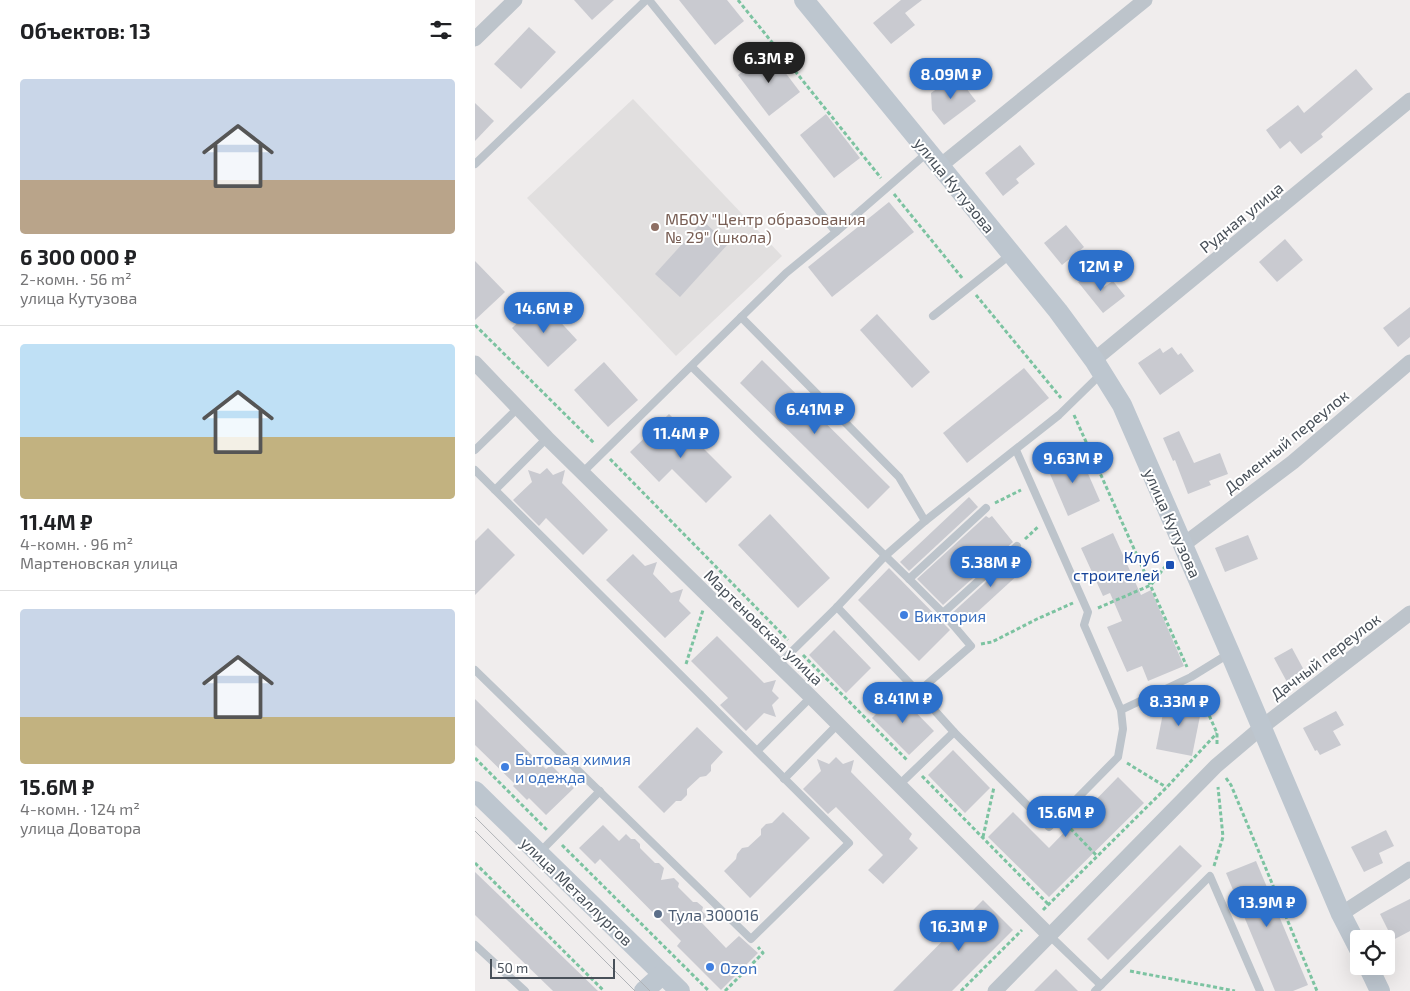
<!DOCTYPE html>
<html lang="ru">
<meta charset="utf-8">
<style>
:root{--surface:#fff;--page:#f2f2f2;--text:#202124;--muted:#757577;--line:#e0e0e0;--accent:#2c70cb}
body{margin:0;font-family:"Exo 2",sans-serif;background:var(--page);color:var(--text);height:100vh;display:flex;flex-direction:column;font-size:19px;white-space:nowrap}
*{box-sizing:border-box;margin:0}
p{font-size:16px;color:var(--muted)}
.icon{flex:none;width:28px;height:28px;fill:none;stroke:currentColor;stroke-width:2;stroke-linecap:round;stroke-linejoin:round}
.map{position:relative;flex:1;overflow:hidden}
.sheet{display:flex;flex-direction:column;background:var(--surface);width:475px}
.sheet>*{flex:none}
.controls{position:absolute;left:875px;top:930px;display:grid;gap:10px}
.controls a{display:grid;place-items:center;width:45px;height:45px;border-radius:5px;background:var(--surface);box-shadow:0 5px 20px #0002;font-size:25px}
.scale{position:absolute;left:15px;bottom:12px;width:125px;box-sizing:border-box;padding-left:5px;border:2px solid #485059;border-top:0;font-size:14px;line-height:18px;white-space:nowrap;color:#485059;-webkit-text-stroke:4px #fff;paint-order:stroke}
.price{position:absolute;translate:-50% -42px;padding:0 11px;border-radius:18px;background:var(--accent);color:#fff;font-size:16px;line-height:32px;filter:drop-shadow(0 1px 2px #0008)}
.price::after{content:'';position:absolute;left:50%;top:30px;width:15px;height:11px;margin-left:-8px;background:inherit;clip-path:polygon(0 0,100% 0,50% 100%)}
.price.on{background:#222;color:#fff}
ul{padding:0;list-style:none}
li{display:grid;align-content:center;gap:10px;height:265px;padding:0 20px}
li+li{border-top:1px solid var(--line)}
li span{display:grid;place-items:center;height:155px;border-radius:5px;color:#555}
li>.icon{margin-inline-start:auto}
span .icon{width:90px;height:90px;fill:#fffc;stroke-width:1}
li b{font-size:21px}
h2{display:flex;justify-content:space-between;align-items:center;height:60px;padding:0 20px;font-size:21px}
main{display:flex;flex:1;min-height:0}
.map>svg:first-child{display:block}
.education{fill:#e1dfdf}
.building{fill:#c9cad0}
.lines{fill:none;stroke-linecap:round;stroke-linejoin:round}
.path{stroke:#7cc3a1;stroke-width:3;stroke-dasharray:4 2.5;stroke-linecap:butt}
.lane{stroke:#bdc4cb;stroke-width:8}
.street{stroke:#bdc4cb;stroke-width:15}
.secondary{stroke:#bdc6cf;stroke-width:20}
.tram{stroke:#b0b3b7;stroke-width:1}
.education-dot{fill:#8d6e63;stroke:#fff;stroke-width:2}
.transit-dot{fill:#1a4fb4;stroke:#fff;stroke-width:2}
.shop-dot{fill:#3f7fe0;stroke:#fff;stroke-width:2}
.service-dot{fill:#5c6f8a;stroke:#fff;stroke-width:2}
.labels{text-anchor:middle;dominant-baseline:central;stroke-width:4;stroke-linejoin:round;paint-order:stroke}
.street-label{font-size:16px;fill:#485059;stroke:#fff}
.education-label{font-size:16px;fill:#785e54;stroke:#fff;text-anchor:start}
.transit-label{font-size:16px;fill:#164399;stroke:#fff;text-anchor:end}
.shop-label{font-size:16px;fill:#366cbe;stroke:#fff;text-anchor:start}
.service-label{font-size:16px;fill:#4e5e75;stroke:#fff;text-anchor:start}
</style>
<main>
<section class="sheet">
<h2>Объектов: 13<svg class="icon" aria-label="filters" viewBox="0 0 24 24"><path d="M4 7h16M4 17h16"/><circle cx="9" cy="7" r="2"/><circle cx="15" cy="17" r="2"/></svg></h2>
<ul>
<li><span style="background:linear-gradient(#c9d6e8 65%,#b9a48a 0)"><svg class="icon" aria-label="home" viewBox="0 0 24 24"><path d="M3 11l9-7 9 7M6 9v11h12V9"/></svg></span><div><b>6 300 000 ₽</b><p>2-комн. · 56 m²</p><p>улица Кутузова</p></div></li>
<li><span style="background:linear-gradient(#bfe0f5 60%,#c2b280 0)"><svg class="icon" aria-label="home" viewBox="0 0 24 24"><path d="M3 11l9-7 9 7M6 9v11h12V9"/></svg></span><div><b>11.4M ₽</b><p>4-комн. · 96 m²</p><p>Мартеновская улица</p></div></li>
<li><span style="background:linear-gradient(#c9d6e8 70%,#c2b280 0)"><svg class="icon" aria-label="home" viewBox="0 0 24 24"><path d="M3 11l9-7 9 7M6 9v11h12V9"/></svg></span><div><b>15.6M ₽</b><p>4-комн. · 124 m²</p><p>улица Доватора</p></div></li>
</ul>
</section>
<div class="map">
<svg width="935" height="991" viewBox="0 0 935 991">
<rect width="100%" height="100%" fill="#f0eded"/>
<polygon class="education" points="158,99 307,256 201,356 52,198"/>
<g class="building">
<polygon points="99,0 139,0 117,20"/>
<polygon points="204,0 252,0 269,21 240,45"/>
<polygon points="426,0 447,0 430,13 440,25 416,44 398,23"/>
<polygon points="54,27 81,52 46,89 19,64"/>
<polygon points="294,51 325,92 294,116 263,75"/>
<polygon points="881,69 898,89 846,134 848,137 826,154 815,141 805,149 791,130 823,105 829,113"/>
<polygon points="481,75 501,101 469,125 457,110 456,93"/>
<polygon points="0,103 19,121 0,141"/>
<polygon points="351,114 385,158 359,178 325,135"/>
<polygon points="545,145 560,164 541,179 544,183 528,196 510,173"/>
<polygon points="414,202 439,232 357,297 333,267"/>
<polygon points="228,221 253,244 205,297 180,274"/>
<polygon points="591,225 609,247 587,265 569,243"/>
<polygon points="810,239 828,260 802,282 784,262"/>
<polygon points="0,261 30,292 0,320"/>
<polygon points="617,272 629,287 638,281 650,296 628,313 603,282"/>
<polygon points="66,301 102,340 73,367 37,328"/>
<polygon points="935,307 935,337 923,347 908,328"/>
<polygon points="402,314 455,372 437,388 385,330"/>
<polygon points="697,347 703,355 706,353 719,371 685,395 663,363 685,348 688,353"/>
<polygon points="287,360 415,487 393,509 265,383"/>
<polygon points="129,362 163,400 133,427 99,390"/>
<polygon points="549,368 574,398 492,463 468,433"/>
<polygon points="194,414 257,477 231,503 197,469 184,482 155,452"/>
<polygon points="704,431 719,463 745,453 753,474 734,481 736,485 713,494 700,460 698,461 688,438"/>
<polygon points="604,453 625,501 593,516 572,467"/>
<polygon points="72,468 78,475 90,470 87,483 133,530 108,555 71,518 64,526 38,500 57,482 53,470 65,474"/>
<polygon points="494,497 503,507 434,571 425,562"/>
<polygon points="295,514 355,578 323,608 263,545"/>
<polygon points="511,516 514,518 517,516 538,542 468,605 442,579"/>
<polygon points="13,528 40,555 0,595 0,541"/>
<polygon points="638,533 666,595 676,590 709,666 673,681 667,666 652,672 632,627 647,621 635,593 628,596 606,548"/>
<polygon points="773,535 783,559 750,572 740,548"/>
<polygon points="546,550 557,562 487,626 476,614"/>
<polygon points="158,554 170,566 182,562 178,574 196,593 208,589 204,601 216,613 190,638 131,580"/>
<polygon points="414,568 475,630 444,661 383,600"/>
<polygon points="359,630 396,668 371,693 334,655"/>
<polygon points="242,636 289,683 301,680 297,691 304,698 297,705 301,717 289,713 271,731 245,705 253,698 216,661"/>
<polygon points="817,648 830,672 812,682 799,658"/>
<polygon points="422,693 459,731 434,755 397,718"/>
<polygon points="691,698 727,706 717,756 681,749"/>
<polygon points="0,699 71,769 76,765 99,788 71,815 54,798 52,800 38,786 40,784 0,745"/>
<polygon points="861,711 869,725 858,731 866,745 845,755 842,750 840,751 828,728"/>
<polygon points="222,727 248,752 236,765 236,771 231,776 225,777 212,789 212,795 206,801 201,801 189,813 163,787"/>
<polygon points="478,750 515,788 490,813 453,775"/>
<polygon points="361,757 368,764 379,760 376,772 437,834 434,839 443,848 408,884 393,870 408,855 361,807 353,814 328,789 346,771 342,759 354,764"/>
<polygon points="643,777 669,803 574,897 513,837 538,812 574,848"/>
<polygon points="308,812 335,838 275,898 249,871 261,859 262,854 267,848 273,847 286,835 286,829 291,824 297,823"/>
<polygon points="128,825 144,841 151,834 156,839 160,839 165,844 165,848 180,863 184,863 189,868 186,880 199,878 204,883 203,887 218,902 222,902 228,907 227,911 232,916 226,922 251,948 264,936 283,953 246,990 202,946 206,941 125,859 120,864 104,848"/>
<polygon points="911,830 919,846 904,853 908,863 889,872 876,847"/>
<polygon points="705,845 727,866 633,960 612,939"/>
<polygon points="781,861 833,985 818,991 800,991 751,873"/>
<polygon points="0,872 123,991 78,991 0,915"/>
<polygon points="935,899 935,931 918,940 905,914"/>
<polygon points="508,900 538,930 477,991 418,991"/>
<polygon points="581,969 603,991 559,991"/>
</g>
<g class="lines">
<g class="path">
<polyline points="263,0 406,178"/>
<polyline points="419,194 488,279"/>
<polyline points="501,295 586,398"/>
<polyline points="0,325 120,444"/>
<polyline points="599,415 712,667"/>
<polyline points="135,459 313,640"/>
<polyline points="520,503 546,490"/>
<polyline points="550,539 564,526"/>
<polyline points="623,608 676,585 696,559"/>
<polyline points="506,644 517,642 562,619 598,603"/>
<polyline points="328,655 433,761"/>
<polyline points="211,664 228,610"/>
<polyline points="721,686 742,733 742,745"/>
<polyline points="0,758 72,830"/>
<polyline points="652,763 691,787"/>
<polyline points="447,776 573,904"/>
<polyline points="751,778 756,785 842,991"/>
<polyline points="591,824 622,856"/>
<polyline points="508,837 519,787"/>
<polyline points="87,845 234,991"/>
<polyline points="0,863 129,991"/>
<polyline points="739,866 748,837 743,787"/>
<polyline points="568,910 692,787 742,733"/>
<polyline points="655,971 760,991"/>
<polyline points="250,991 288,953 283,947"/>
<polyline points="486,991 547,930"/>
</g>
<g class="lane">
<polyline points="174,0 361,232"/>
<polyline points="0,164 171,0"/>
<polyline points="458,316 536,254"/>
<polyline points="266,317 424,477 450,521"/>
<polyline points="217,367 434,579 468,613 496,646 443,692"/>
<polyline points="0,450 43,408"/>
<polyline points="0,470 374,843 276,939 0,670"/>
<polyline points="107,473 311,273 361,232 452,153"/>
<polyline points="20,490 72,438"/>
<polyline points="434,579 511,508"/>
<polyline points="362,607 443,692 479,732 574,827 643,757 648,729 646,710 609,625 613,612 541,450"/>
<polyline points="468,613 542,546"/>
<polyline points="303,665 362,607 410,556 450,521 584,415 626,374"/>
<polyline points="646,710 716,677 755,653"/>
<polyline points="282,751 336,697"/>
<polyline points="309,779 363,724"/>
<polyline points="424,785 479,732"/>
<polyline points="65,852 125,791"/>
<polyline points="575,936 626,985"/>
<polyline points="0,945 50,991"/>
<polyline points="620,991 735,876 785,991"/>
</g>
<g class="street">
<polyline points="0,39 40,0"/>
<polyline points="465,166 670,0"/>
<polyline points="619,360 935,100"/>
<polyline points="0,363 72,438 336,697 575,936"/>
<polyline points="708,545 818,462 935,362"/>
<polyline points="866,914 935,869"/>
<polyline points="520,991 741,766 787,727 935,613"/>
</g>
<g class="secondary">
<polyline points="329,0 465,166 583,311 619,360 647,405 755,653 866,914 884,949"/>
<polyline points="0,791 205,991"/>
<polyline points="893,966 905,991"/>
<polyline points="169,991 188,974"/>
</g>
<g class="tram">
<polyline points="0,817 175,991"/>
<polyline points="0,831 160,991"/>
</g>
</g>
<circle class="education-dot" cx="180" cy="227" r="5"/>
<rect class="transit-dot" x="690" y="560" width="10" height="10" rx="2.5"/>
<g class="shop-dot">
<circle cx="429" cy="615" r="5"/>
<circle cx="30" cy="767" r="5"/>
<circle cx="235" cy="967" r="5"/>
</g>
<circle class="service-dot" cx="183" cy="914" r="5"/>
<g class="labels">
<g class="street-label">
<text transform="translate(480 185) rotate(51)">улица Кутузова</text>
<text transform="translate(766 217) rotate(-39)">Рудная улица</text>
<text transform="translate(811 441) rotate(-39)">Доменный переулок</text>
<text transform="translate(698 523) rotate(66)">улица Кутузова</text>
<text transform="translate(289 627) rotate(44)">Мартеновская улица</text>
<text transform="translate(850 656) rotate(-37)">Дачный переулок</text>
<text transform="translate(102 891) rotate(44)">улица Металлургов</text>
</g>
<g class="education-label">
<text x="190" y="218">МБОУ "Центр образования<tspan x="190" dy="18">№ 29" (школа)</tspan></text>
</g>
<g class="transit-label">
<text x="685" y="556">Клуб<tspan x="685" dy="18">строителей</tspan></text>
</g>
<g class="shop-label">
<text x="439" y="615">Виктория</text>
<text x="40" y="758">Бытовая химия<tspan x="40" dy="18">и одежда</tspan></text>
<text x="245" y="967">Ozon</text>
</g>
<g class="service-label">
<text x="193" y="914">Тула 300016</text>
</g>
</g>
</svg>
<div class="controls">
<a><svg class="icon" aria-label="locate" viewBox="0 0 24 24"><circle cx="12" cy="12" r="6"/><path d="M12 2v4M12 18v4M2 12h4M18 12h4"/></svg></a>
</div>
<div class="scale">50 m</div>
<b class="price on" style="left:294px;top:84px">6.3M ₽</b>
<b class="price" style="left:476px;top:100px">8.09M ₽</b>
<b class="price" style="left:626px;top:292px">12M ₽</b>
<b class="price" style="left:69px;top:334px">14.6M ₽</b>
<b class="price" style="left:340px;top:435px">6.41M ₽</b>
<b class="price" style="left:206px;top:459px">11.4M ₽</b>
<b class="price" style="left:598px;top:484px">9.63M ₽</b>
<b class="price" style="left:516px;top:588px">5.38M ₽</b>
<b class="price" style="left:428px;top:724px">8.41M ₽</b>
<b class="price" style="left:704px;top:727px">8.33M ₽</b>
<b class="price" style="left:591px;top:838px">15.6M ₽</b>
<b class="price" style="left:792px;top:928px">13.9M ₽</b>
<b class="price" style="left:484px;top:952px">16.3M ₽</b>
</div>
</main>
